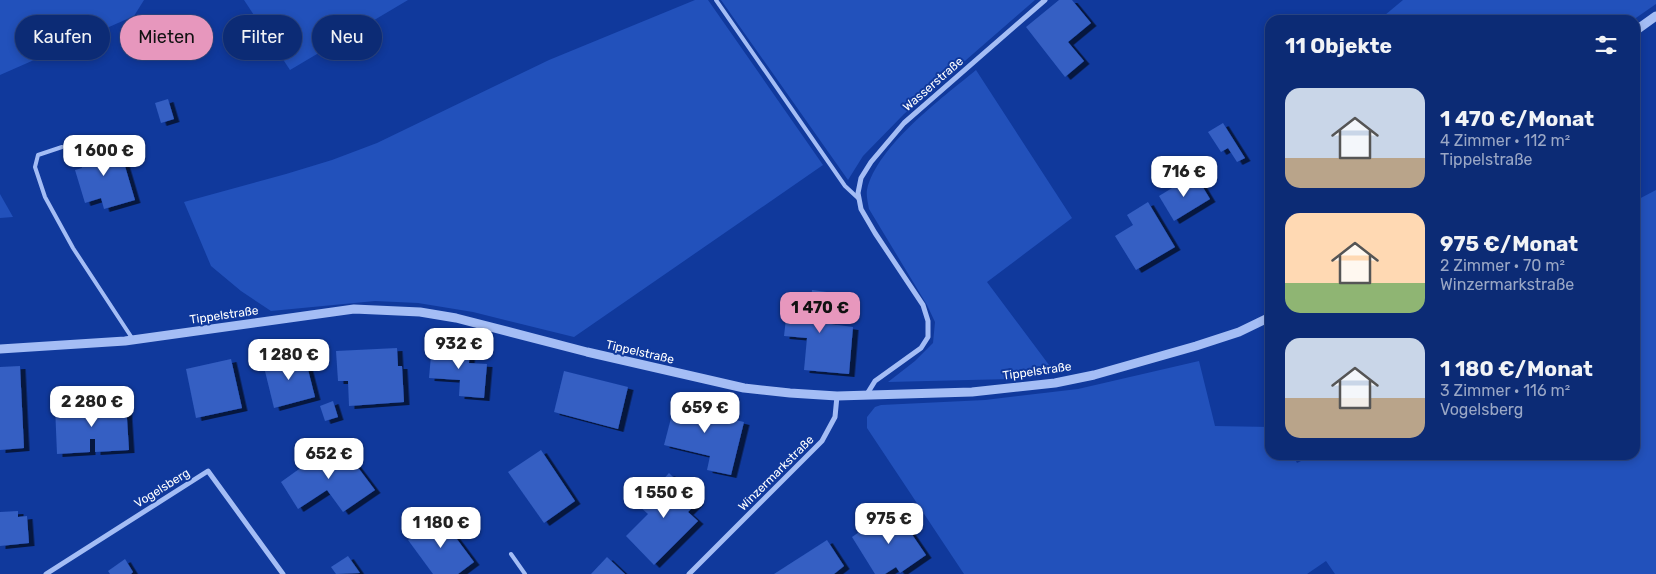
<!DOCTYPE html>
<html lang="de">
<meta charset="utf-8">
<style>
:root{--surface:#0c2b75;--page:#1a377d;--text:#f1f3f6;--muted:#9aa7c5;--line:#2c4787;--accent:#e797bd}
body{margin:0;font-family:Rubik,sans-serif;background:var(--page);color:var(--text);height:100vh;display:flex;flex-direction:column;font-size:19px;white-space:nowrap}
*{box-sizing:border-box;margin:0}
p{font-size:16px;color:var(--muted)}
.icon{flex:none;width:28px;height:28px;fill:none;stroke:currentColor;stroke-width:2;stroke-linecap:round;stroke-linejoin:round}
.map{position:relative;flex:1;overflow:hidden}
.details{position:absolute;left:1265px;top:15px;width:375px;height:445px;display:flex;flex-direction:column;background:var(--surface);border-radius:15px;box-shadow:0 2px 8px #0003,0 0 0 1px var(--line)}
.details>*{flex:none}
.guide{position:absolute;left:15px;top:15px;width:475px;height:45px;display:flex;gap:10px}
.price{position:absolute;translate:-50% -42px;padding:0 11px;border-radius:10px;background:#fff;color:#222;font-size:16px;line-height:32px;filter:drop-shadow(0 1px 2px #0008)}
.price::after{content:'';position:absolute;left:50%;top:30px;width:15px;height:11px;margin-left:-8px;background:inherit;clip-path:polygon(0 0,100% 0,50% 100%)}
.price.active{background:var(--accent);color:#111}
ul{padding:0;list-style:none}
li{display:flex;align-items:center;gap:15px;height:125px;padding:0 20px}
li span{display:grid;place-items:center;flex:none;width:140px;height:100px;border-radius:15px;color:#555}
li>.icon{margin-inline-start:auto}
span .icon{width:60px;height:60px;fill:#fffc;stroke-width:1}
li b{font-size:21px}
h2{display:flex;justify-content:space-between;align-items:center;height:60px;padding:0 20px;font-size:21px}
.tag{padding:0 18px;border-radius:22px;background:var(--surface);box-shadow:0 2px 8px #0003,0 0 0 1px var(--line);font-size:18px;line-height:45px}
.tag.active{background:var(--accent);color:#111}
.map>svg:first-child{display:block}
.green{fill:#2251bb}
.building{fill:#345fc3;filter:url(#shadow)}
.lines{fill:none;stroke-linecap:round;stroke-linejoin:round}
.service{stroke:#a4bdf5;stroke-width:4}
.minor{stroke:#a4bdf5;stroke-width:5}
.tertiary{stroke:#a4bdf5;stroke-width:9}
.labels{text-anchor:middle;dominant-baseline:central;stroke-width:4;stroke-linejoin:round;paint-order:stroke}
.street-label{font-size:12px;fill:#fff;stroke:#10399c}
</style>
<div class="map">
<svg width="1656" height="574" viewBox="0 0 1656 574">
<defs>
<filter id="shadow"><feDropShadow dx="5.5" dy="3" stdDeviation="0" flood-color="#0009"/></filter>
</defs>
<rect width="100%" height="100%" fill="#10399c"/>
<g class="green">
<polygon points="0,0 144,0 134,16 0,75"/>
<polygon points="244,0 408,0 290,70"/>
<polygon points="695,0 708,0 823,165 574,337 473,312 418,303 375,301 271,311 241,291 211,266 184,202 286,174 332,160 377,143 549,60"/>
<polygon points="721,0 1035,0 904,114 863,156 848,180"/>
<polygon points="1403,0 1656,0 1656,4 1633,20 1379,20"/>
<path d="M976,70L1072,218L987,282L1055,373L1010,379L888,382L915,361L933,343L935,322L927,305L869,209C868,203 866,195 867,190C877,146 942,98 976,70Z"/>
<polygon points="1656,190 1656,574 1335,574 1326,561 1307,574 964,574 867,428 867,417 875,407 881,405 985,400 1078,389 1199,361 1215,426 1270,427 1270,455 1293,455 1297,463 1313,455 1635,455 1635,201"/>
<polygon points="0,194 13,217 0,218"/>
</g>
<g class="building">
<polygon points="1059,0 1072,0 1091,23 1068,42 1084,61 1065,77 1026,27"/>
<polygon points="168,99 174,119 161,123 155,103"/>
<polygon points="1223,123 1245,158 1237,162 1228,148 1221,152 1208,132"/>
<polygon points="106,142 110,159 122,156 135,200 104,209 101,198 85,203 75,170 82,168 77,151"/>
<polygon points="1195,174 1210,199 1174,221 1159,196"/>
<polygon points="1148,202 1175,247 1136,270 1115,236 1133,225 1127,215"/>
<polygon points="812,290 834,293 831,324 853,327 849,374 804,370 807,338 784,336 788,301 811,303"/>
<polygon points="432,344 470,348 469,363 487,364 484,398 459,396 460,380 429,378"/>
<polygon points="397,348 398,366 402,366 404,402 349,406 348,381 338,381 336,351"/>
<polygon points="304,354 315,397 274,408 263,363"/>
<polygon points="231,359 242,408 196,418 186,369"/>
<polygon points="20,366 24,448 0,450 0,367"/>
<polygon points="564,371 628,387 618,429 554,412"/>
<polygon points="676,399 725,411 723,417 744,422 731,475 707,470 710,456 664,445"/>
<polygon points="333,401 338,417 325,421 320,406"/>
<polygon points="126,403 129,450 95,452 95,439 90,439 90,452 57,454 55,406 89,404 89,417 94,417 93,404"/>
<polygon points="338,441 375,490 343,512 327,490 298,509 281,482"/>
<polygon points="541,450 575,501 544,523 508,472"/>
<polygon points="669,473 698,502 688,512 698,521 654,565 626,536 648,514 639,506"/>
<polygon points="894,508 926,555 900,573 896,567 885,574 875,574 852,537"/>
<polygon points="18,511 18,517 27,516 29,543 0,546 0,512"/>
<polygon points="439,515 474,562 458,574 433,574 408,540"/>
<polygon points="827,540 844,566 834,574 774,574"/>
<polygon points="348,556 360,573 336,574 331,567"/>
<polygon points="607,557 625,574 591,574"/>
<polygon points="125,559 133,572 131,574 110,574 108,571"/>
</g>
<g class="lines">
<g class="service">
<polyline points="716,0 845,186 859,199"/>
<polyline points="62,147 38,155 35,167 45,197 73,248 132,338"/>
<polyline points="511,554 525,574"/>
</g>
<g class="minor">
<polyline points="867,394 875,381 921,348 928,337 928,321 923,305 875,233 861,209 858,193 861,178 871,162 904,123 1045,0"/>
<polyline points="46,574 208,471 283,574"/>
<polyline points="689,574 822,441 835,417 837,396"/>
</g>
<g class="tertiary">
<polyline points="1635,31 1656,16"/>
<polyline points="0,349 125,341 354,309 420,312 456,318 587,352 744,388 790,393 837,396 972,392 1055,383 1094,375 1196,346 1239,332 1270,317"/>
</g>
</g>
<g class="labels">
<g class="street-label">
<text transform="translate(933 84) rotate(-41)">Wasserstraße</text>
<text transform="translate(224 315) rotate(-8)">Tippelstraße</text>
<text transform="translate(640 352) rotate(13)">Tippelstraße</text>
<text transform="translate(1037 371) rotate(-8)">Tippelstraße</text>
<text transform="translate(776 473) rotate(-45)">Winzermarkstraße</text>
<text transform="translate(162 488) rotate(-32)">Vogelsberg</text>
</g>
</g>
</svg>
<b class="price" style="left:104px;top:177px">1 600 €</b>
<b class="price" style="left:1184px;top:198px">716 €</b>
<b class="price active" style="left:820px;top:334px">1 470 €</b>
<b class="price" style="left:459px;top:370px">932 €</b>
<b class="price" style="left:289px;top:381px">1 280 €</b>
<b class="price" style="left:92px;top:428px">2 280 €</b>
<b class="price" style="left:705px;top:434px">659 €</b>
<b class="price" style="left:329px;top:480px">652 €</b>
<b class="price" style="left:664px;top:519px">1 550 €</b>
<b class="price" style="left:889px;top:545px">975 €</b>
<b class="price" style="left:441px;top:549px">1 180 €</b>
<div class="guide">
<a class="tag">Kaufen</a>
<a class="tag active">Mieten</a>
<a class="tag">Filter</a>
<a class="tag">Neu</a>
</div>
<section class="details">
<h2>11 Objekte<svg class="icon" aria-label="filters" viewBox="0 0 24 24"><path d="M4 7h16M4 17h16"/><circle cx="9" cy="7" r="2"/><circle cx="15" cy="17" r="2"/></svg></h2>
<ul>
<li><span style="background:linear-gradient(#c9d6e8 70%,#b9a48a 0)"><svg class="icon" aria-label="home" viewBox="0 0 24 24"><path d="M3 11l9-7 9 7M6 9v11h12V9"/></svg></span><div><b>1 470 €/Monat</b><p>4 Zimmer · 112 m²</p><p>Tippelstraße</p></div></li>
<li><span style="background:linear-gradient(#ffd9b3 70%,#8fb573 0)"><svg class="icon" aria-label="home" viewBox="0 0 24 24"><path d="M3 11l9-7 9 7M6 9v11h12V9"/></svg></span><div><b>975 €/Monat</b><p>2 Zimmer · 70 m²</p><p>Winzermarkstraße</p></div></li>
<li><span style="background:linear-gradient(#c9d6e8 60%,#b9a48a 0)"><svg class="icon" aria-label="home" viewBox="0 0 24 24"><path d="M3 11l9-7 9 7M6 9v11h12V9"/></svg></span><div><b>1 180 €/Monat</b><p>3 Zimmer · 116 m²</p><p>Vogelsberg</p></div></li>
</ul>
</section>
</div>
